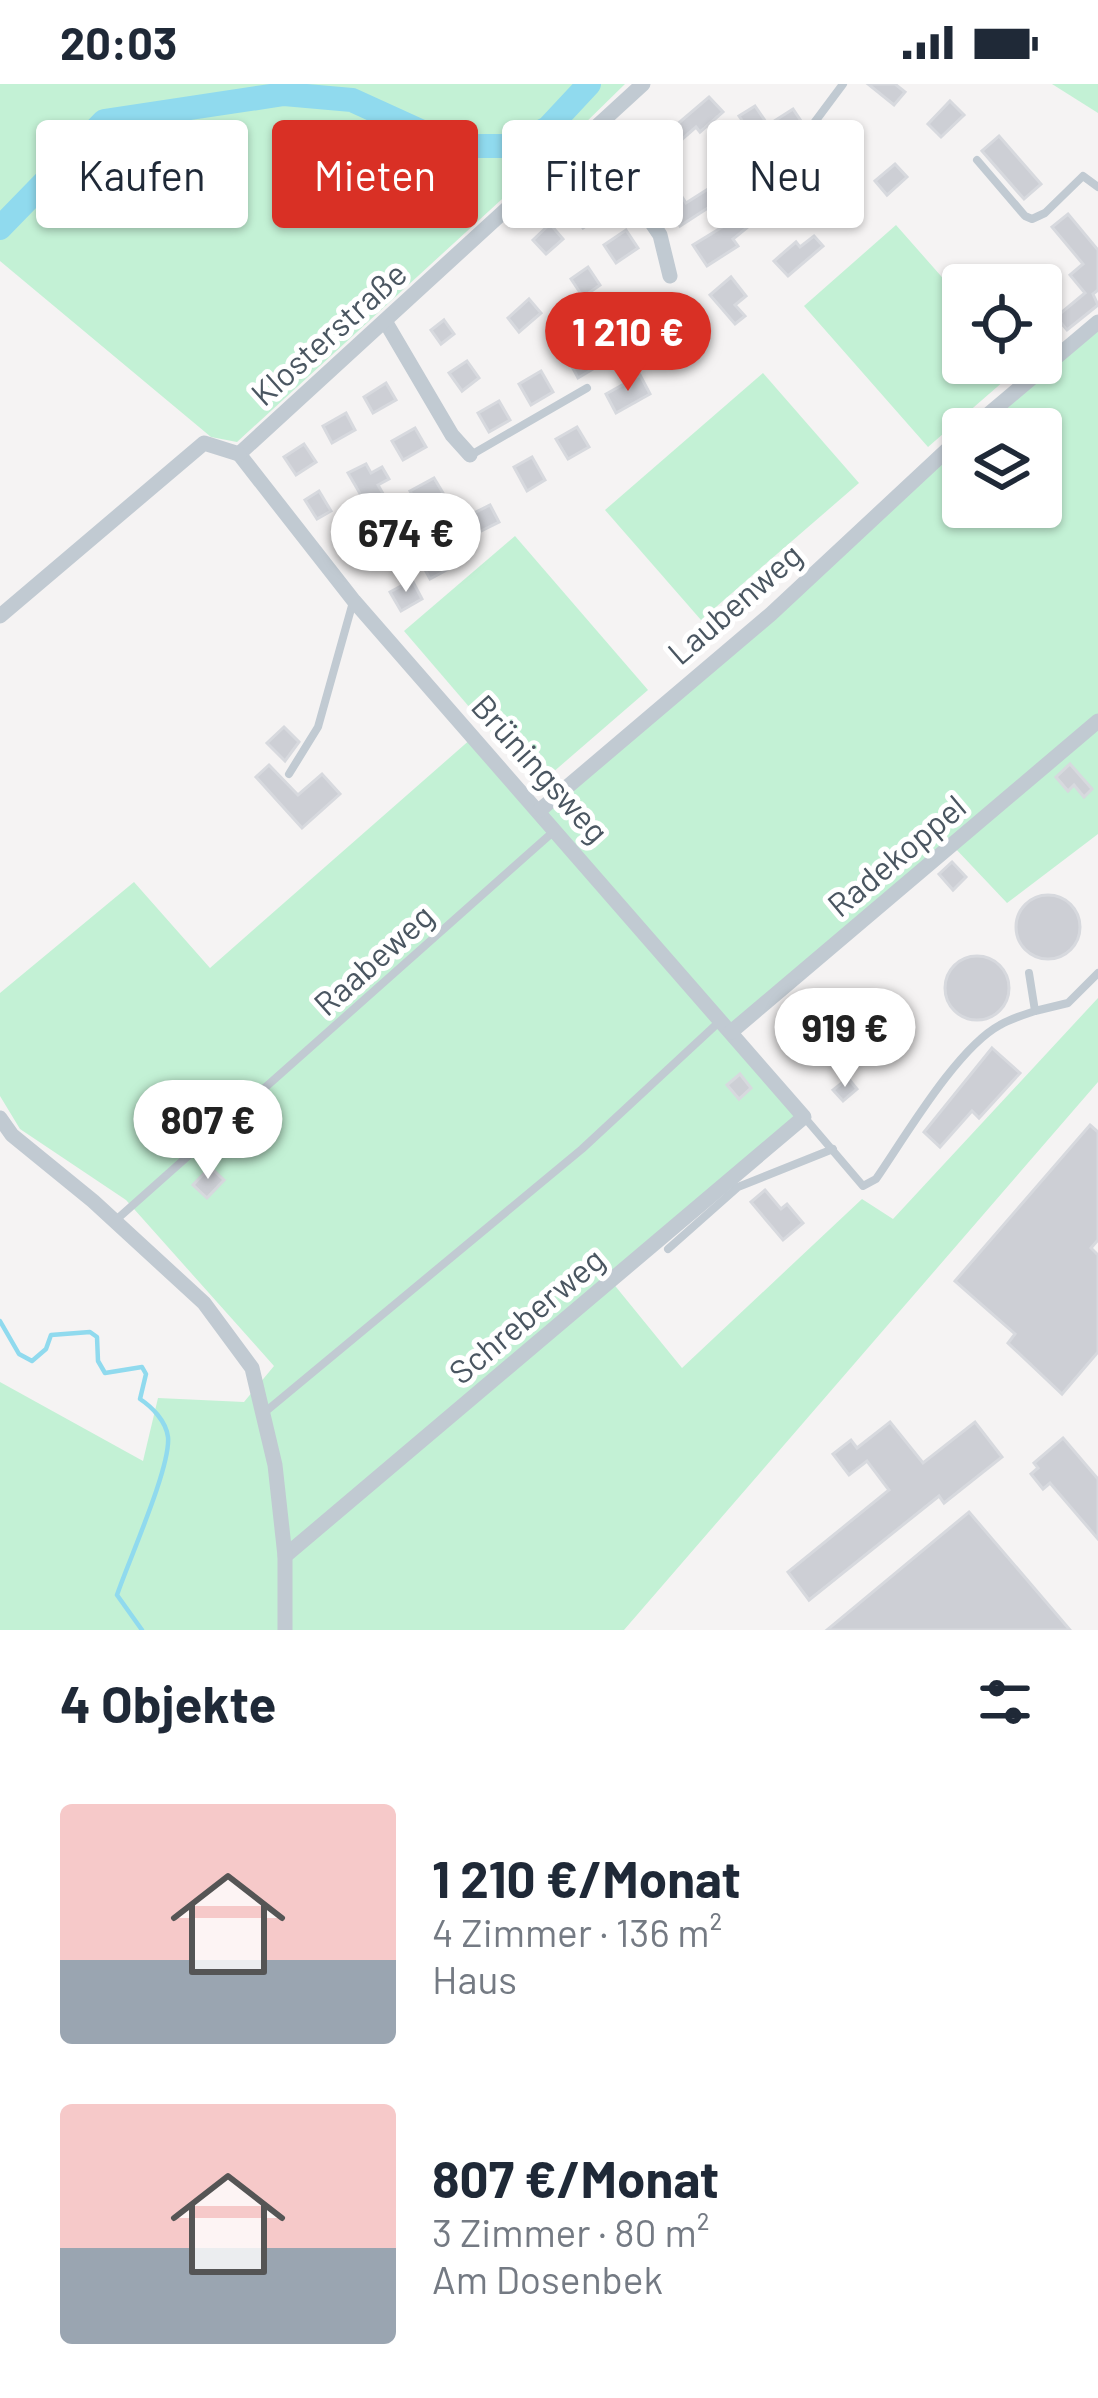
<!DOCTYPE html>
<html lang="de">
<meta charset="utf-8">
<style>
:root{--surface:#fff;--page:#f2f2f3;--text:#1f2937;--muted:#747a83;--accent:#d93025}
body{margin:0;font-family:Barlow,sans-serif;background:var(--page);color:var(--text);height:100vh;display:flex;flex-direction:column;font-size:45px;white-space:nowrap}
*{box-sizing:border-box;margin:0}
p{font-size:39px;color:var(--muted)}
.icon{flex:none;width:66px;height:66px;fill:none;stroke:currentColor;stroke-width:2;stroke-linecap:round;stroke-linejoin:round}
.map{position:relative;height:1546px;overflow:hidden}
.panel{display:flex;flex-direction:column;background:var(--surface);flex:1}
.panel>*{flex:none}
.banner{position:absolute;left:36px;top:36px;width:1026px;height:108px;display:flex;gap:24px}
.buttons{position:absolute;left:942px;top:180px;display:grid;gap:24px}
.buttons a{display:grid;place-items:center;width:120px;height:120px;border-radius:12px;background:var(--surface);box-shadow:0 3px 9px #0004;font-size:60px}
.price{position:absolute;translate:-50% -102px;padding:0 27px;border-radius:42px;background:#fff;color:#222;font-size:39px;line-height:78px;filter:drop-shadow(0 3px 6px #0008)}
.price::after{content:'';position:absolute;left:50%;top:72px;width:36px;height:27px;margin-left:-18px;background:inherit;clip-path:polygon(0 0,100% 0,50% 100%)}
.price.selected{background:var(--accent);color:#fff}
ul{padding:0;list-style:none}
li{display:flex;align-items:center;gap:36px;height:300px;padding:0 60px}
li span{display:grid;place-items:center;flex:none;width:336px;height:240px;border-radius:12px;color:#555}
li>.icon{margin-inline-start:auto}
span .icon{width:144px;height:144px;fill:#fffc;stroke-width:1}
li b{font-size:51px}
h2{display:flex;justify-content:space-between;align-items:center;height:144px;padding:0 60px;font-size:51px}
.tag{padding:0 42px;border-radius:12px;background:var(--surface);box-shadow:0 3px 9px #0004;font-size:42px;line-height:108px}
.tag.selected{background:var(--accent);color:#fff}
.status{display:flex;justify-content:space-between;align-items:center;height:84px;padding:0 60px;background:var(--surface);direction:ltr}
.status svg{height:33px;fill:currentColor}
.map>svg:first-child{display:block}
.green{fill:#c3f1d5}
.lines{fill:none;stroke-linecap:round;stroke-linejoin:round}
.stream{stroke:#90daee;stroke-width:4.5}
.river{stroke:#90daee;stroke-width:24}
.building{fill:#cdcfd5;stroke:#d7d9de;stroke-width:3}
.service{stroke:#c1cad2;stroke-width:8}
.minor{stroke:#c1cad2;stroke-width:15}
.labels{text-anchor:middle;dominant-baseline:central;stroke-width:10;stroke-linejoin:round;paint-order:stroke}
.street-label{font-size:33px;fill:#4a5661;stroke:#fff}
</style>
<div class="status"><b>20:03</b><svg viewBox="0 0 49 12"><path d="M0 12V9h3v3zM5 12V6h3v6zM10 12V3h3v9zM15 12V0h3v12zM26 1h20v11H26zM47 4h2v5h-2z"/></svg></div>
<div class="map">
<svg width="1098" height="1546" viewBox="0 0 1098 1546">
<rect width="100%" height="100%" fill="#f5f3f3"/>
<g class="green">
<polygon points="0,0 625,0 575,49 563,40 519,69 550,71 237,358 211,353 0,177"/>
<polygon points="1052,0 1098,0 1098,29"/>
<polygon points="896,141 963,217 963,279 1017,279 1020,283 928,363 804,222"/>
<polygon points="1098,238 1098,750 1007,819 954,763 732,947 804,1033 612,1198 682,1284 862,1115 893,1135 1098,914 1098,998 624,1546 0,1546 0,1298 143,1377 158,1314 244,1318 274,1282 126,1116 20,1045 0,1012 0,909 134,798 210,884 472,654 539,726 963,351 963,423 1041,423 1041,345 971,345"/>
<polygon points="763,289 859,399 701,536 605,426"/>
<polygon points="515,452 648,606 537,702 404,547"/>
</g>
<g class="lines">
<path class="stream" d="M0,1237L19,1270L32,1277L46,1265L51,1251L90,1248L97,1253L98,1277L105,1289L142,1283L146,1290L140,1315C152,1323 166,1337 168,1353C171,1383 128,1478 117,1511L142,1546"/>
<polyline class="river" points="0,144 104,37 284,10 352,16 453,62 513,62 548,44 589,0"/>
</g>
<g class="building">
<polygon points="868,0 895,0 905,8 894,21"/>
<polygon points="709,13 723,28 700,48 696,43 656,78 647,66"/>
<polygon points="950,17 964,31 941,53 928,40"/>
<polygon points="755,22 768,41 793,25 803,40 795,50 765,70 739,32"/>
<polygon points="999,52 1041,100 1024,115 982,67"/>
<polygon points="804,76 828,97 806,116 797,108 805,99 793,89"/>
<polygon points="895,80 907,93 887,111 875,97"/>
<polygon points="675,102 686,119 708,105 717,118 680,142 664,108"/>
<polygon points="590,113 603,130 583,144 570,127"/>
<polygon points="743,122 754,138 733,155 738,162 707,182 693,161 732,137 728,131"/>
<polygon points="1068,130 1098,166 1098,206 1093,210 1098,221 1067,246 1056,233 1085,209 1070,191 1083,180 1052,143"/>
<polygon points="550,140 563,155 546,170 533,156"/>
<polygon points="626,146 638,164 616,179 604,161"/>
<polygon points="814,152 823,162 788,192 774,177 796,158 800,163"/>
<polygon points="588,183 600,201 583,213 571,195"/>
<polygon points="731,193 746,212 735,221 745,232 735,240 710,211"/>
<polygon points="529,215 541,229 519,248 508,234"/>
<polygon points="444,236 454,250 441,260 431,246"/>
<polygon points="696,237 708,255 675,276 663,257"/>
<polygon points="621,242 633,261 578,294 567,273"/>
<polygon points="467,277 479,294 462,307 449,289"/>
<polygon points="541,287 553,308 531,321 519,300"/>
<polygon points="640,291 650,310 616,329 606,310"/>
<polygon points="386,299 396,316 373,329 364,313"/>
<polygon points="499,317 510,336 489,348 478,329"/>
<polygon points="346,329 355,346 332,359 323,342"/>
<polygon points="577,343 589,363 568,375 556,355"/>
<polygon points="415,344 426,363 403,376 392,357"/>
<polygon points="304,360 316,378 296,391 284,373"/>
<polygon points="532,373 545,396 527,407 514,383"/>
<polygon points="366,380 371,389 382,383 389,395 378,401 393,427 404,421 411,434 383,449 348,389"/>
<polygon points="434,394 443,409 419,423 410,407"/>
<polygon points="319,407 331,427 317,435 305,416"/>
<polygon points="490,421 499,438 479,448 470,431"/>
<polygon points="354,448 358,455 366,450 376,468 356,480 341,455"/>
<polygon points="455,458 465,476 430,495 415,467 430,459 435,468"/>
<polygon points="412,496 422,515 401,527 390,508"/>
<polygon points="284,643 299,658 285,677 267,659"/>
<polygon points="1070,680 1092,705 1084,713 1074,701 1068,707 1056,693"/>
<polygon points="269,681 298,711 322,690 340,710 302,744 256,693"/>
<polygon points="952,778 966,793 953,806 939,790"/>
<circle cx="1048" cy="843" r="32"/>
<circle cx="977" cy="904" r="32"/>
<polygon points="992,964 1020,989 979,1034 972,1027 940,1063 924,1048"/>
<polygon points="740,990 751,1004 739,1015 727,1001"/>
<polygon points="848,994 857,1005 843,1017 833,1006"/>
<polygon points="1090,1041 1098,1048 1098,1156 1091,1164 1098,1171 1098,1268 1062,1310 1008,1259 1015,1250 955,1197"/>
<polygon points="210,1083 224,1096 207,1114 193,1101"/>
<polygon points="765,1106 781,1125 787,1120 803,1139 783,1156 751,1118"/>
<polygon points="890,1338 923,1379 975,1338 1002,1373 944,1419 939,1412 809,1516 788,1488 889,1406 867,1377 849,1391 833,1370 851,1356 857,1364"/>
<polygon points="1063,1354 1098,1395 1098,1455 1050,1399 1043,1405 1031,1390 1038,1384 1034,1379"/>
<polygon points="969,1428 1070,1546 827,1546"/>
</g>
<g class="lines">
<g class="service">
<polyline points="977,76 1025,132 1032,135 1045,129 1083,92 1098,103"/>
<polyline points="782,82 843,0"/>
<polyline points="471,371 587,304"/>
<polyline points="289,690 318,643 353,518"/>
<polyline points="1035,927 1068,919 1098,889"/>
<path d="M805,1034L863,1102L876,1095C905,1053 957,964 1000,941C1010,935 1023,931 1035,927L1029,889"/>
<polyline points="116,1136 553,748"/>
<polyline points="668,1165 738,1103 833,1065"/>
<polyline points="265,1328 582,1065 719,938"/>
</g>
<g class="minor">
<polyline points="584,55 635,114 660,151 670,192"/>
<polyline points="385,237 452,351 470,371"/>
<polyline points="971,345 1098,238"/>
<polyline points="239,370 354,517 804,1033 285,1472"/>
<polyline points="239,370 643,0"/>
<polyline points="0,532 204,359 239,370"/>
<polyline points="540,726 771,530 963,351"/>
<polyline points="731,948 1098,637"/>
<polyline points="0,1034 12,1051 93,1117 204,1219 252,1284 275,1381 285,1472 285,1546"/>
</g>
</g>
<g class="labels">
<g class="street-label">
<text transform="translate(328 249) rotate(-42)">Klosterstraße</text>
<text transform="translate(734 519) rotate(-41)">Laubenweg</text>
<text transform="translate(541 684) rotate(48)">Brüningsweg</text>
<text transform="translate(896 771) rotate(-40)">Radekoppel</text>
<text transform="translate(373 875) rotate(-42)">Raabeweg</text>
<text transform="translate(526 1231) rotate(-40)">Schreberweg</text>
</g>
</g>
</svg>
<div class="buttons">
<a><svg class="icon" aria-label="locate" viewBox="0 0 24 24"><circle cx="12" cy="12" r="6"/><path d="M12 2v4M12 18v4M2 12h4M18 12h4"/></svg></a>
<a><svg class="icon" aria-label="layers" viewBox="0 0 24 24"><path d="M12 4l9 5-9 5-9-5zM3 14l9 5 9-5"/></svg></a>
</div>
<b class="price selected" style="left:628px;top:310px">1 210 €</b>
<b class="price" style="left:406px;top:511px">674 €</b>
<b class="price" style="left:845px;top:1006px">919 €</b>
<b class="price" style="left:208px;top:1098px">807 €</b>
<div class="banner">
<a class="tag">Kaufen</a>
<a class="tag selected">Mieten</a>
<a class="tag">Filter</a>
<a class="tag">Neu</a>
</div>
</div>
<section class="panel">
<h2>4 Objekte<svg class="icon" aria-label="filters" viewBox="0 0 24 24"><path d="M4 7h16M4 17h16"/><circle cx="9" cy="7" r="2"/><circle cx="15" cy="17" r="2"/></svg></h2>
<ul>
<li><span style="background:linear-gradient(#f6c9c9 65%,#9aa5b1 0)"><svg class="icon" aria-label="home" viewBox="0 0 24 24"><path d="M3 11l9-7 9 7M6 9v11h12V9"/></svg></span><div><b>1 210 €/Monat</b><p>4 Zimmer · 136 m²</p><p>Haus</p></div></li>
<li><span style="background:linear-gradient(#f6c9c9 60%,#9aa5b1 0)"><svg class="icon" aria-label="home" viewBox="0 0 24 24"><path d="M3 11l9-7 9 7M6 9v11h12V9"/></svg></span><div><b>807 €/Monat</b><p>3 Zimmer · 80 m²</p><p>Am Dosenbek</p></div></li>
</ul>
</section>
